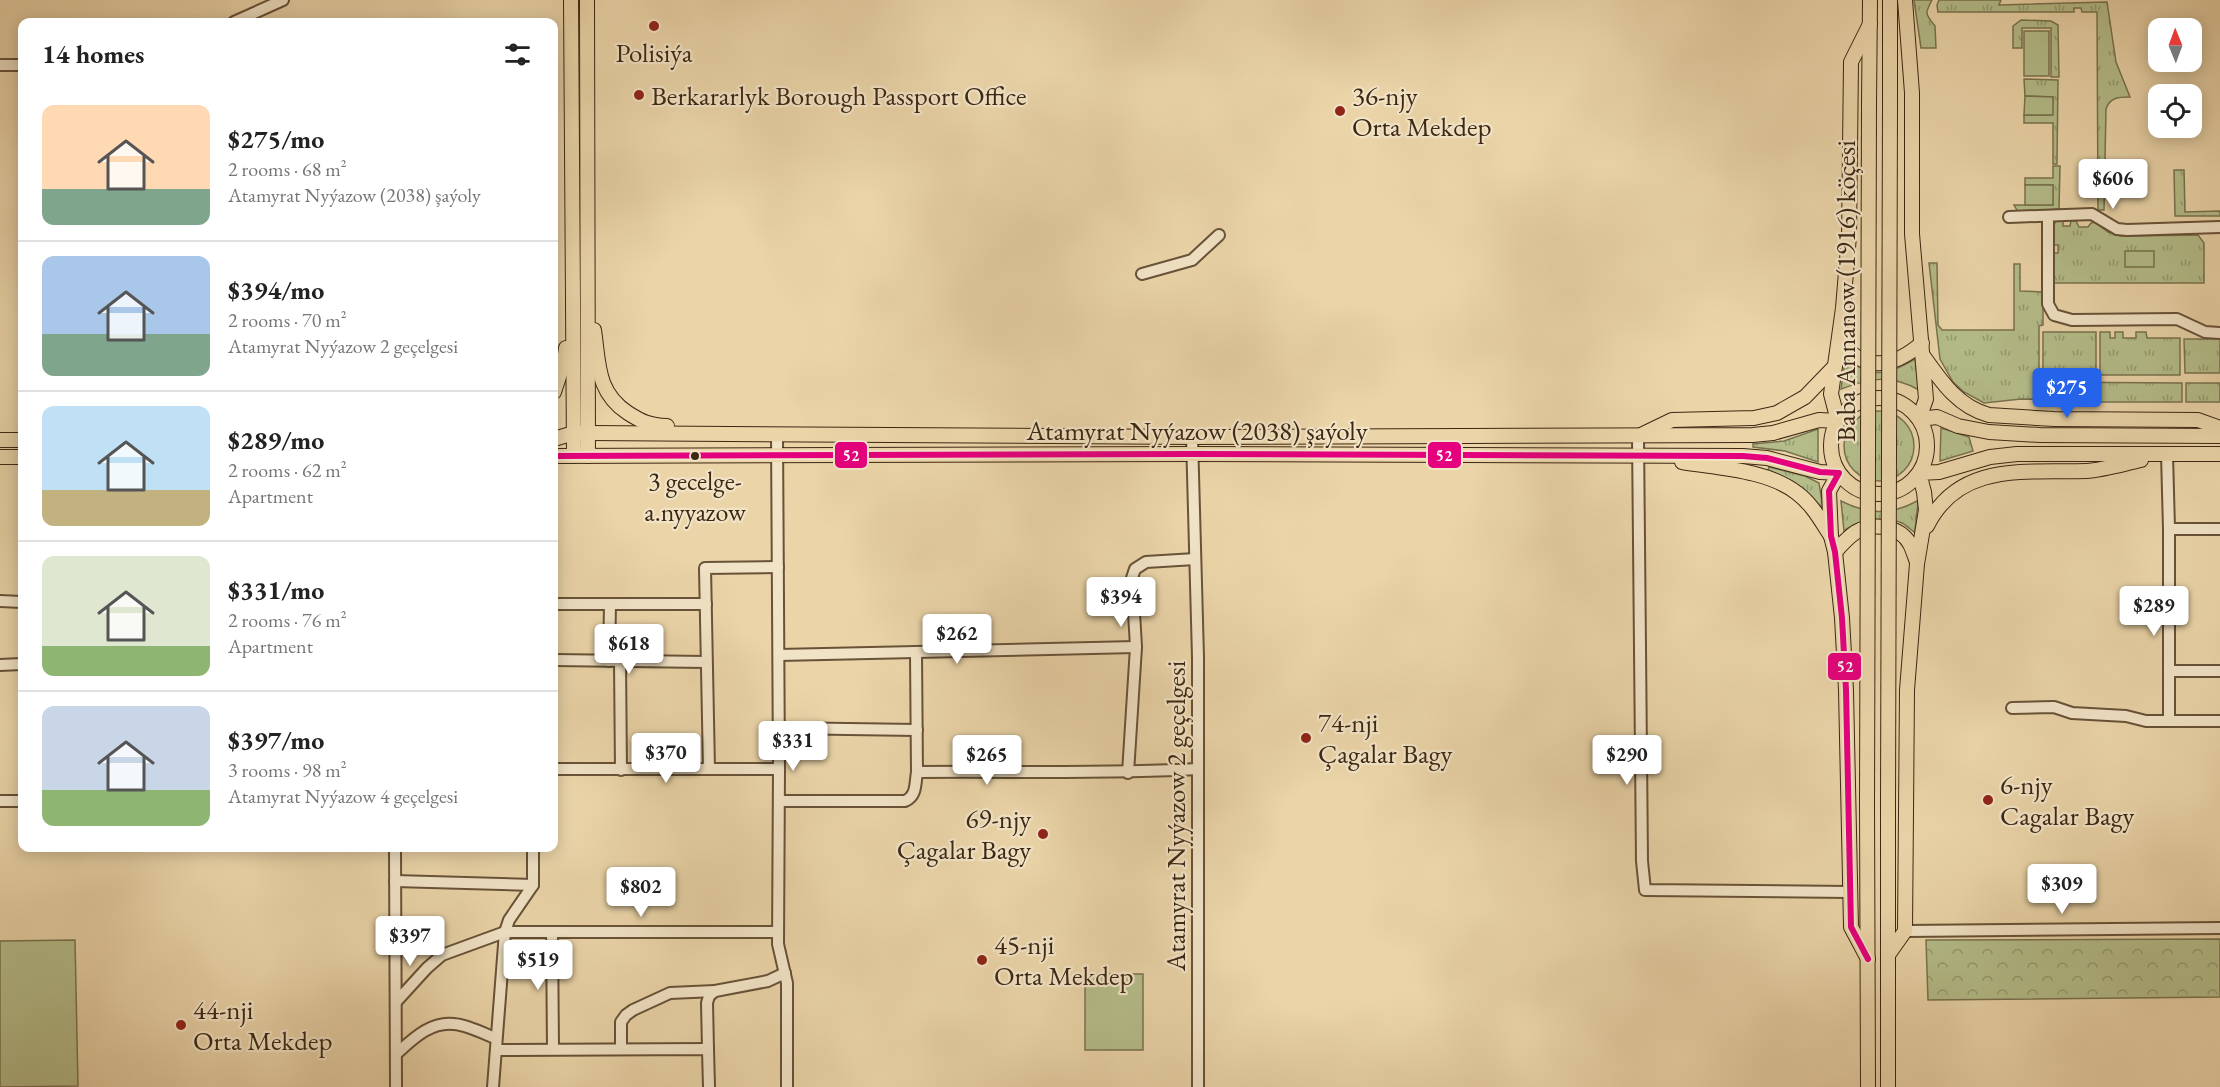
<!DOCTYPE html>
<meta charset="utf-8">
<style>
:root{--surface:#fff;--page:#f2f2f2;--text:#222;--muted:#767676;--line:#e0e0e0;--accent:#2563eb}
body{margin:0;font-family:"EB Garamond",serif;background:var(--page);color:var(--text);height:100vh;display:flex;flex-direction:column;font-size:22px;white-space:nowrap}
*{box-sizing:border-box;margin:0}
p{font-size:20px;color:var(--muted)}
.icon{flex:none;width:33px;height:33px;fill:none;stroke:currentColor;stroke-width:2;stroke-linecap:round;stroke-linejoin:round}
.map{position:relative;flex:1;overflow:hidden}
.sheet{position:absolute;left:18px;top:18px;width:540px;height:834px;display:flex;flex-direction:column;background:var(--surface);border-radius:12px;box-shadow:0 3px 15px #0003}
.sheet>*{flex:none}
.needle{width:39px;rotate:359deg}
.controls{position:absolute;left:2148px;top:18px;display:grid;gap:12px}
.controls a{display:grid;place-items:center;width:54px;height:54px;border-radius:12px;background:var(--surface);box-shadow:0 3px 15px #0003;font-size:30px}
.price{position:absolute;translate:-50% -51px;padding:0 14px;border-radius:6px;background:#fff;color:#222;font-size:20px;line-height:39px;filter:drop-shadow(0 2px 3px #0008)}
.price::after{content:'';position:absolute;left:50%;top:36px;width:18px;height:14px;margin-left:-9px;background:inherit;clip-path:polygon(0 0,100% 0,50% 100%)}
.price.selected{background:var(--accent);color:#fff}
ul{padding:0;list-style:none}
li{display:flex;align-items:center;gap:18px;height:150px;padding:0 24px}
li+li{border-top:2px solid var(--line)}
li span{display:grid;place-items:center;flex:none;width:168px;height:120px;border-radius:12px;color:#555}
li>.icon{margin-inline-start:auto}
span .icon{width:72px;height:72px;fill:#fffc;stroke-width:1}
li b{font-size:26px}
h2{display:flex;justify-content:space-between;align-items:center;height:72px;padding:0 24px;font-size:26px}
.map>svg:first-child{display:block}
.grass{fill:url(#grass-tufts);stroke:#78724e;stroke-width:1.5}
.forest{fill:url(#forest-crowns);stroke:#78724e;stroke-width:1.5}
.park{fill:#b4bd8a;stroke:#78724e;stroke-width:1.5}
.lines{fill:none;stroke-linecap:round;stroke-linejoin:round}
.minor-casing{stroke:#685238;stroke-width:14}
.major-casing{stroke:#3d2713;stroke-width:16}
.minor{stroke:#f1e3c6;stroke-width:10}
.major{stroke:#ead4a8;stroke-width:14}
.major-bridge-casing{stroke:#3d2713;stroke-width:16;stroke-linecap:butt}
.major-bridge{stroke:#ead4a8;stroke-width:14}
.bus-1-casing{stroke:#f1e3c6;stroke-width:10}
.bus-1{stroke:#e5007d;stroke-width:6}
.poi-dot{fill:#8f2418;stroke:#f1e3c6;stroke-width:2}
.bus-dot{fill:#3d2713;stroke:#f1e3c6;stroke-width:2}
.labels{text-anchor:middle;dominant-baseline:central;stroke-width:4.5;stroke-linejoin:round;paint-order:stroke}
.bus-label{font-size:26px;fill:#3d2713;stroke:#f1e3c6}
.poi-label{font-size:27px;fill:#3d2713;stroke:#f1e3c6;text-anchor:start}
.street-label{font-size:27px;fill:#3d2713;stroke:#f1e3c6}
.line-badge{stroke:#f1e3c6;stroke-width:2}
.badge-label{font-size:16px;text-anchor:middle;font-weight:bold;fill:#fff}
</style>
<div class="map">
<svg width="2220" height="1087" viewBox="0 0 2220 1087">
<defs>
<pattern id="grass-tufts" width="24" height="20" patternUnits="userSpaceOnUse" patternTransform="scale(1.5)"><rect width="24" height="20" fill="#b4bd8a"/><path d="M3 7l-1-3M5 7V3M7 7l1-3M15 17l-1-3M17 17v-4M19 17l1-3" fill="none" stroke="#949a70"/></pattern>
<pattern id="forest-crowns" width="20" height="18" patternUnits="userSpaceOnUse" patternTransform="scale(1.5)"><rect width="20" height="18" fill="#b4bd8a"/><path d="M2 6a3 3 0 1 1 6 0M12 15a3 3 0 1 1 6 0" fill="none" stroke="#949a70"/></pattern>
</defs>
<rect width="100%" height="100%" fill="#ead4a8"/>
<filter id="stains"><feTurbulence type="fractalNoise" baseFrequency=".00333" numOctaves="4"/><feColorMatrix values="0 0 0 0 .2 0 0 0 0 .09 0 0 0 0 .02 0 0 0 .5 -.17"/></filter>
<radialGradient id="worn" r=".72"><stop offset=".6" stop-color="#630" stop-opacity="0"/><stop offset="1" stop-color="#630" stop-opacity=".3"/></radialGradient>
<g class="grass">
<path d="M1914,0H1932C1924,15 1926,14 1935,26L1936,48H1921Z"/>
<path d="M1939,0H2001L1999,5L2107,2L2116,62L2130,97C2119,97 2110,97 2106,109L2104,210H2098L2097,12H2082L2081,8H2074V12H1938L1937,5Z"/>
<polygon points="2021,20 2051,21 2058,25 2059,77 2051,77 2051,28 2022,28 2022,48 2013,48 2013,26"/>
<polygon points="2024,79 2058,80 2057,164 2053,164 2053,123 2024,123 2024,115 2052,115 2053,97 2025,96"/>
<polygon points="2053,166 2060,166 2059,209 2018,212 2014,205 2053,205 2053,185 2025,185 2025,178 2053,178"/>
<polygon points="2174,170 2184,170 2185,212 2220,211 2220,216 2175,216"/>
<polygon points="2056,221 2063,221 2063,226 2070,226 2071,221 2076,221 2079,227 2088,227 2091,223 2095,222 2108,232 2121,236 2198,235 2204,243 2204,283 2052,283 2052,253 2058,253 2058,245 2052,245 2053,226"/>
<polygon points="1929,263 1937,263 1938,325 1942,330 2014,330 2014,264 2020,264 2020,291 2043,292 2043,325 2039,326 2039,382 2182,383 2182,402 2094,402 2089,400 2021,399 1984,403 1964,392 1953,382 1940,359"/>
<rect x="2043" y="332" width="53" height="43"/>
<polygon points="2100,332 2110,332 2110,338 2115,338 2115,332 2123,332 2123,338 2136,338 2136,332 2146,332 2147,338 2180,338 2180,375 2100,375"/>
<polygon points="2184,339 2220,339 2220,373 2185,373"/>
<path d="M1845,359C1875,378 1885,376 1915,359L1919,390C1890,374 1871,378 1841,389Z"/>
<rect x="2186" y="383" width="34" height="19"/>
<circle cx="1879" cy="446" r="35"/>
<polygon points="1941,428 1969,437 1973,451 1940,461"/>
<polygon points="1818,429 1818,462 1785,451 1753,447 1753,444 1784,441"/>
<polygon points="1769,467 1805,476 1819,483 1823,508 1798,485 1768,470"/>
<path d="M1841,501C1867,514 1890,516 1917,501L1918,503L1915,530L1914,532C1910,529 1906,525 1902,523C1888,517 1855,521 1844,531Z"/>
</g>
<polygon class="forest" points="2220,939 2220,997 1928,1000 1926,940"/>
<g class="park">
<rect x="2024" y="31" width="25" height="45"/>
<polygon points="2025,96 2053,97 2053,115 2024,115"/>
<rect x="2025" y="185" width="28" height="20"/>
<rect x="2125" y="251" width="29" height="16"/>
<polygon points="75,940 78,1086 0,1087 0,941"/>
<rect x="1085" y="974" width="58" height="76"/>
</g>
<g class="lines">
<defs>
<g id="minor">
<polyline points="234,22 283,0"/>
<polyline points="0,65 22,65"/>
<polyline points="2009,217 2092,214 2117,229 2127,230 2220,227"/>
<polyline points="2048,217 2048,304 2054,315 2072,320 2177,319 2205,332 2220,333"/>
<polyline points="1142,274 1192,260 1219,235"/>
<polyline points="777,434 779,769 778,944 787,983 787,1087"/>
<polyline points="1638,436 1642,861 1645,890 1850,892"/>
<polyline points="1192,437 1198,657 1198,1087"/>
<polyline points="2167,454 2169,529 2220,529"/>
<polyline points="2169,529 2169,671 2220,671"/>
<polyline points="0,601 22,602"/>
<polyline points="554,604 706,604"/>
<path d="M916,652L917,772C1011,771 1105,774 1198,769"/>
<polyline points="779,655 1136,647"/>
<polyline points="554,660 706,662"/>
<polyline points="609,661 610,604"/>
<polyline points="620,661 621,770"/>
<polyline points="0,665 22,664"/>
<polyline points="2012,708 2054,707 2072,713 2126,716 2146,721 2220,721"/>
<polyline points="2169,721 2169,671"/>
<polyline points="779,728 917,730"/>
<polyline points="554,769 779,769"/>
<polyline points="709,769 705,568 778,567"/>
<polyline points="1128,773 1136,647 1132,578 1135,569 1146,562 1195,559"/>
<polyline points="0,801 22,801"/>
<path d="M779,801H905C917,796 915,783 917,772"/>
<polyline points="395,848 396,1087"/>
<polyline points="395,881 533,885"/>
<polyline points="1905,931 2220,928"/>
<polyline points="552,932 553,1049"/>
<polyline points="396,1002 427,968 442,955 505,932 778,932"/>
<polyline points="621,1049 621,1022 626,1015 633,1010 670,993 715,991"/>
<polyline points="708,1049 707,1003 709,996 715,991 768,981 785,973"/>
<polyline points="496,1050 708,1049 709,1087"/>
<path d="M396,1054C412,1040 430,1021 454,1024C467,1025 483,1033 495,1038"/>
<polyline points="493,1087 505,932 509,920 533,885 533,848"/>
</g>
<g id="major">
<polyline points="571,0 574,456"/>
<polyline points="587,0 588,456"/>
<polyline points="1905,0 1912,93 1912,234 1926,399 1919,419"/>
<polyline points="1869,104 1870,0"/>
<polyline points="1890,104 1890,0"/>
<path d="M594,330C599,363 596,392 628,413C642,422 649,425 667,426"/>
<path d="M1839,340C1864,373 1893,368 1922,343"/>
<path d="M1924,357C1941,381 1958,407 1989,415L2054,419L2198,420L2220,428"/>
<polyline points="554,392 564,361 566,348"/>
<circle cx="1879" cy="446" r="48"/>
<polyline points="1919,419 1937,417 1958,426 1989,432 2040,435 2220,436"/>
<polyline points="1643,434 1672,420 1754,418 1777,413 1805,397 1835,366"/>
<polyline points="554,439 574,433 588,433 1192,437 1753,435 1773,433 1819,420 1838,421 1831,394 1843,308 1849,236 1851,62 1870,24"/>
<polyline points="0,440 22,440"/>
<polyline points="554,456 1192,454 1743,456 1767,458 1820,472 1839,473 1829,491 1831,536 1835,552 1842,618 1846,690 1851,927 1868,959"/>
<polyline points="0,457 22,457"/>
<path d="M1682,462C1718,468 1768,470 1797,493C1812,504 1821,521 1831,536"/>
<path d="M1927,526C1959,461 2027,473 2086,471C2104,470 2123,464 2141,460"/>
<path d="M1835,552C1841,545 1848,537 1856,532C1873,522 1900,526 1910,544C1913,550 1915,557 1917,562"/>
<polyline points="1888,804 1888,1087"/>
<polyline points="1867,805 1868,1087"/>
<polyline points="1888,955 1905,931 1907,690 1917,564 1926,510 1924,492 1919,473 1939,472 1990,457 2017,454 2220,454"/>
</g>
</defs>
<use href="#minor" class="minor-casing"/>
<use href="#major" class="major-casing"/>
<use href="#minor" class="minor"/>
<use href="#major" class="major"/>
<defs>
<g id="major-bridge">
<polyline points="1888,804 1890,104"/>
<polyline points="1867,805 1869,104"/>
</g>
</defs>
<use href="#major-bridge" class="major-bridge-casing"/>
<use href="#major-bridge" class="major-bridge"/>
<defs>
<polyline id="bus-1" points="554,456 1192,454 1743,456 1767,458 1820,472 1839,473 1829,491 1831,536 1835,552 1842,618 1846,690 1851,927 1868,959"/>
</defs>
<use href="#bus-1" class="bus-1-casing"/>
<use href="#bus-1" class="bus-1"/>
</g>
<g class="poi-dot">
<circle cx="654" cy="26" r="6"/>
<circle cx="639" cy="95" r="6"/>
<circle cx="1340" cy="111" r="6"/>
<circle cx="1306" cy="738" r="6"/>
<circle cx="1988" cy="800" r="6"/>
<circle cx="1043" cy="834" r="6"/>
<circle cx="982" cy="960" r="6"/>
<circle cx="181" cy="1025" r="6"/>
</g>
<circle class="bus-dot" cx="695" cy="456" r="5"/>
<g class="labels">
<g class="bus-label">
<text x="695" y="481">3 gecelge-<tspan x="695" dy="31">a.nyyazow</tspan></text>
</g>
<g class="poi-label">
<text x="654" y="52" text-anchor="middle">Polisiýa</text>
<text x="651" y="95">Berkararlyk Borough Passport Office</text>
<text x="1352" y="95">36-njy<tspan x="1352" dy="31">Orta Mekdep</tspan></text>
<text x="1318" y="722">74-nji<tspan x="1318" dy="31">Çagalar Bagy</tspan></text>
<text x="2000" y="784">6-njy<tspan x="2000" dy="31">Cagalar Bagy</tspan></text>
<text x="1031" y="818" text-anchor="end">69-njy<tspan x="1031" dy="31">Çagalar Bagy</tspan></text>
<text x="994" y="944">45-nji<tspan x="994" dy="31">Orta Mekdep</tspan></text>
<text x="193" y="1009">44-nji<tspan x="193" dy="31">Orta Mekdep</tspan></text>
</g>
<g class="street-label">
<text transform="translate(1845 291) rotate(-90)">Baba Annanow (1916) köçesi</text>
<text x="1197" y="430">Atamyrat Nyýazow (2038) şaýoly</text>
<text transform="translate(1175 816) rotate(-90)">Atamyrat Nyýazow 2 geçelgesi</text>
</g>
</g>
<g class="line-badge">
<rect x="1427" y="441" width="35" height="28" rx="6" fill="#e5007d"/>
<rect x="834" y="441" width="34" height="28" rx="6" fill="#e5007d"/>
<rect x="1827" y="652" width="35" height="29" rx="6" fill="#e5007d"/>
</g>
<g class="badge-label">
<text x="1444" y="461">52</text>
<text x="851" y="461">52</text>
<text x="1845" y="672">52</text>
</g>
<rect width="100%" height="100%" filter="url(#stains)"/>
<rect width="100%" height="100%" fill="url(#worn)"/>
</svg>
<div class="controls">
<a><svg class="needle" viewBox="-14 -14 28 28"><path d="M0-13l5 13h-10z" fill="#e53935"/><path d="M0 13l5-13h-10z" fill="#767676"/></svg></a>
<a><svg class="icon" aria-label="locate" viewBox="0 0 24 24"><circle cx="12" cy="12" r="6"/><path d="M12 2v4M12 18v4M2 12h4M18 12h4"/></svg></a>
</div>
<b class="price" style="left:2113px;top:210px">$606</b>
<b class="price selected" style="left:2067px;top:419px">$275</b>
<b class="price" style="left:1121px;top:628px">$394</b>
<b class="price" style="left:2154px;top:637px">$289</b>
<b class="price" style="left:957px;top:665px">$262</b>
<b class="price" style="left:629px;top:675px">$618</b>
<b class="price" style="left:793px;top:772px">$331</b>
<b class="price" style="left:666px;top:784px">$370</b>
<b class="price" style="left:987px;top:786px">$265</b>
<b class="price" style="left:1627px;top:786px">$290</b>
<b class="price" style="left:2062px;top:915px">$309</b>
<b class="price" style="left:641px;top:918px">$802</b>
<b class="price" style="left:410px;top:967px">$397</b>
<b class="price" style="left:538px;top:991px">$519</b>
<section class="sheet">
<h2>14 homes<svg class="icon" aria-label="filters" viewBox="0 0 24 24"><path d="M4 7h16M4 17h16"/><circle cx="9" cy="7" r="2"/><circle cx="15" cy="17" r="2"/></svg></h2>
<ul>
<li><span style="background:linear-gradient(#ffd9b3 70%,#7fa58c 0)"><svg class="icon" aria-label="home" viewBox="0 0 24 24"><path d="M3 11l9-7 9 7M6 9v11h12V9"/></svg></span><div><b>$275/mo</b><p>2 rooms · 68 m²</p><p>Atamyrat Nyýazow (2038) şaýoly</p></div></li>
<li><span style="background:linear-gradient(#a9c7e8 65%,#7fa58c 0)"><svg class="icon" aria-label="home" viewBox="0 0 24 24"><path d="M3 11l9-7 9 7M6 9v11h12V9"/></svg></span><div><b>$394/mo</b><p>2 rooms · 70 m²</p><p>Atamyrat Nyýazow 2 geçelgesi</p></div></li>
<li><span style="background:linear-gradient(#bfe0f5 70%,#c2b280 0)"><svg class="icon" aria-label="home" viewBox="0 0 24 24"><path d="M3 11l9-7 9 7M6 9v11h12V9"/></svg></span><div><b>$289/mo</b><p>2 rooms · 62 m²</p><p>Apartment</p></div></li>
<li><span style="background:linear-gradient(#dfe7d0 75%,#8fb573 0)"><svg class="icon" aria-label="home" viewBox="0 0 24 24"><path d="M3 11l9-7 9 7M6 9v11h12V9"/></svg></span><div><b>$331/mo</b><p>2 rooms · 76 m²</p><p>Apartment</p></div></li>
<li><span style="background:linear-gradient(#c9d6e8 70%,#8fb573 0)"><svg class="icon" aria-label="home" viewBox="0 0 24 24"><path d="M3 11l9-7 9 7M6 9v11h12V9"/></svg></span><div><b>$397/mo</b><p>3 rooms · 98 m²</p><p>Atamyrat Nyýazow 4 geçelgesi</p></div></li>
</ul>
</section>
</div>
